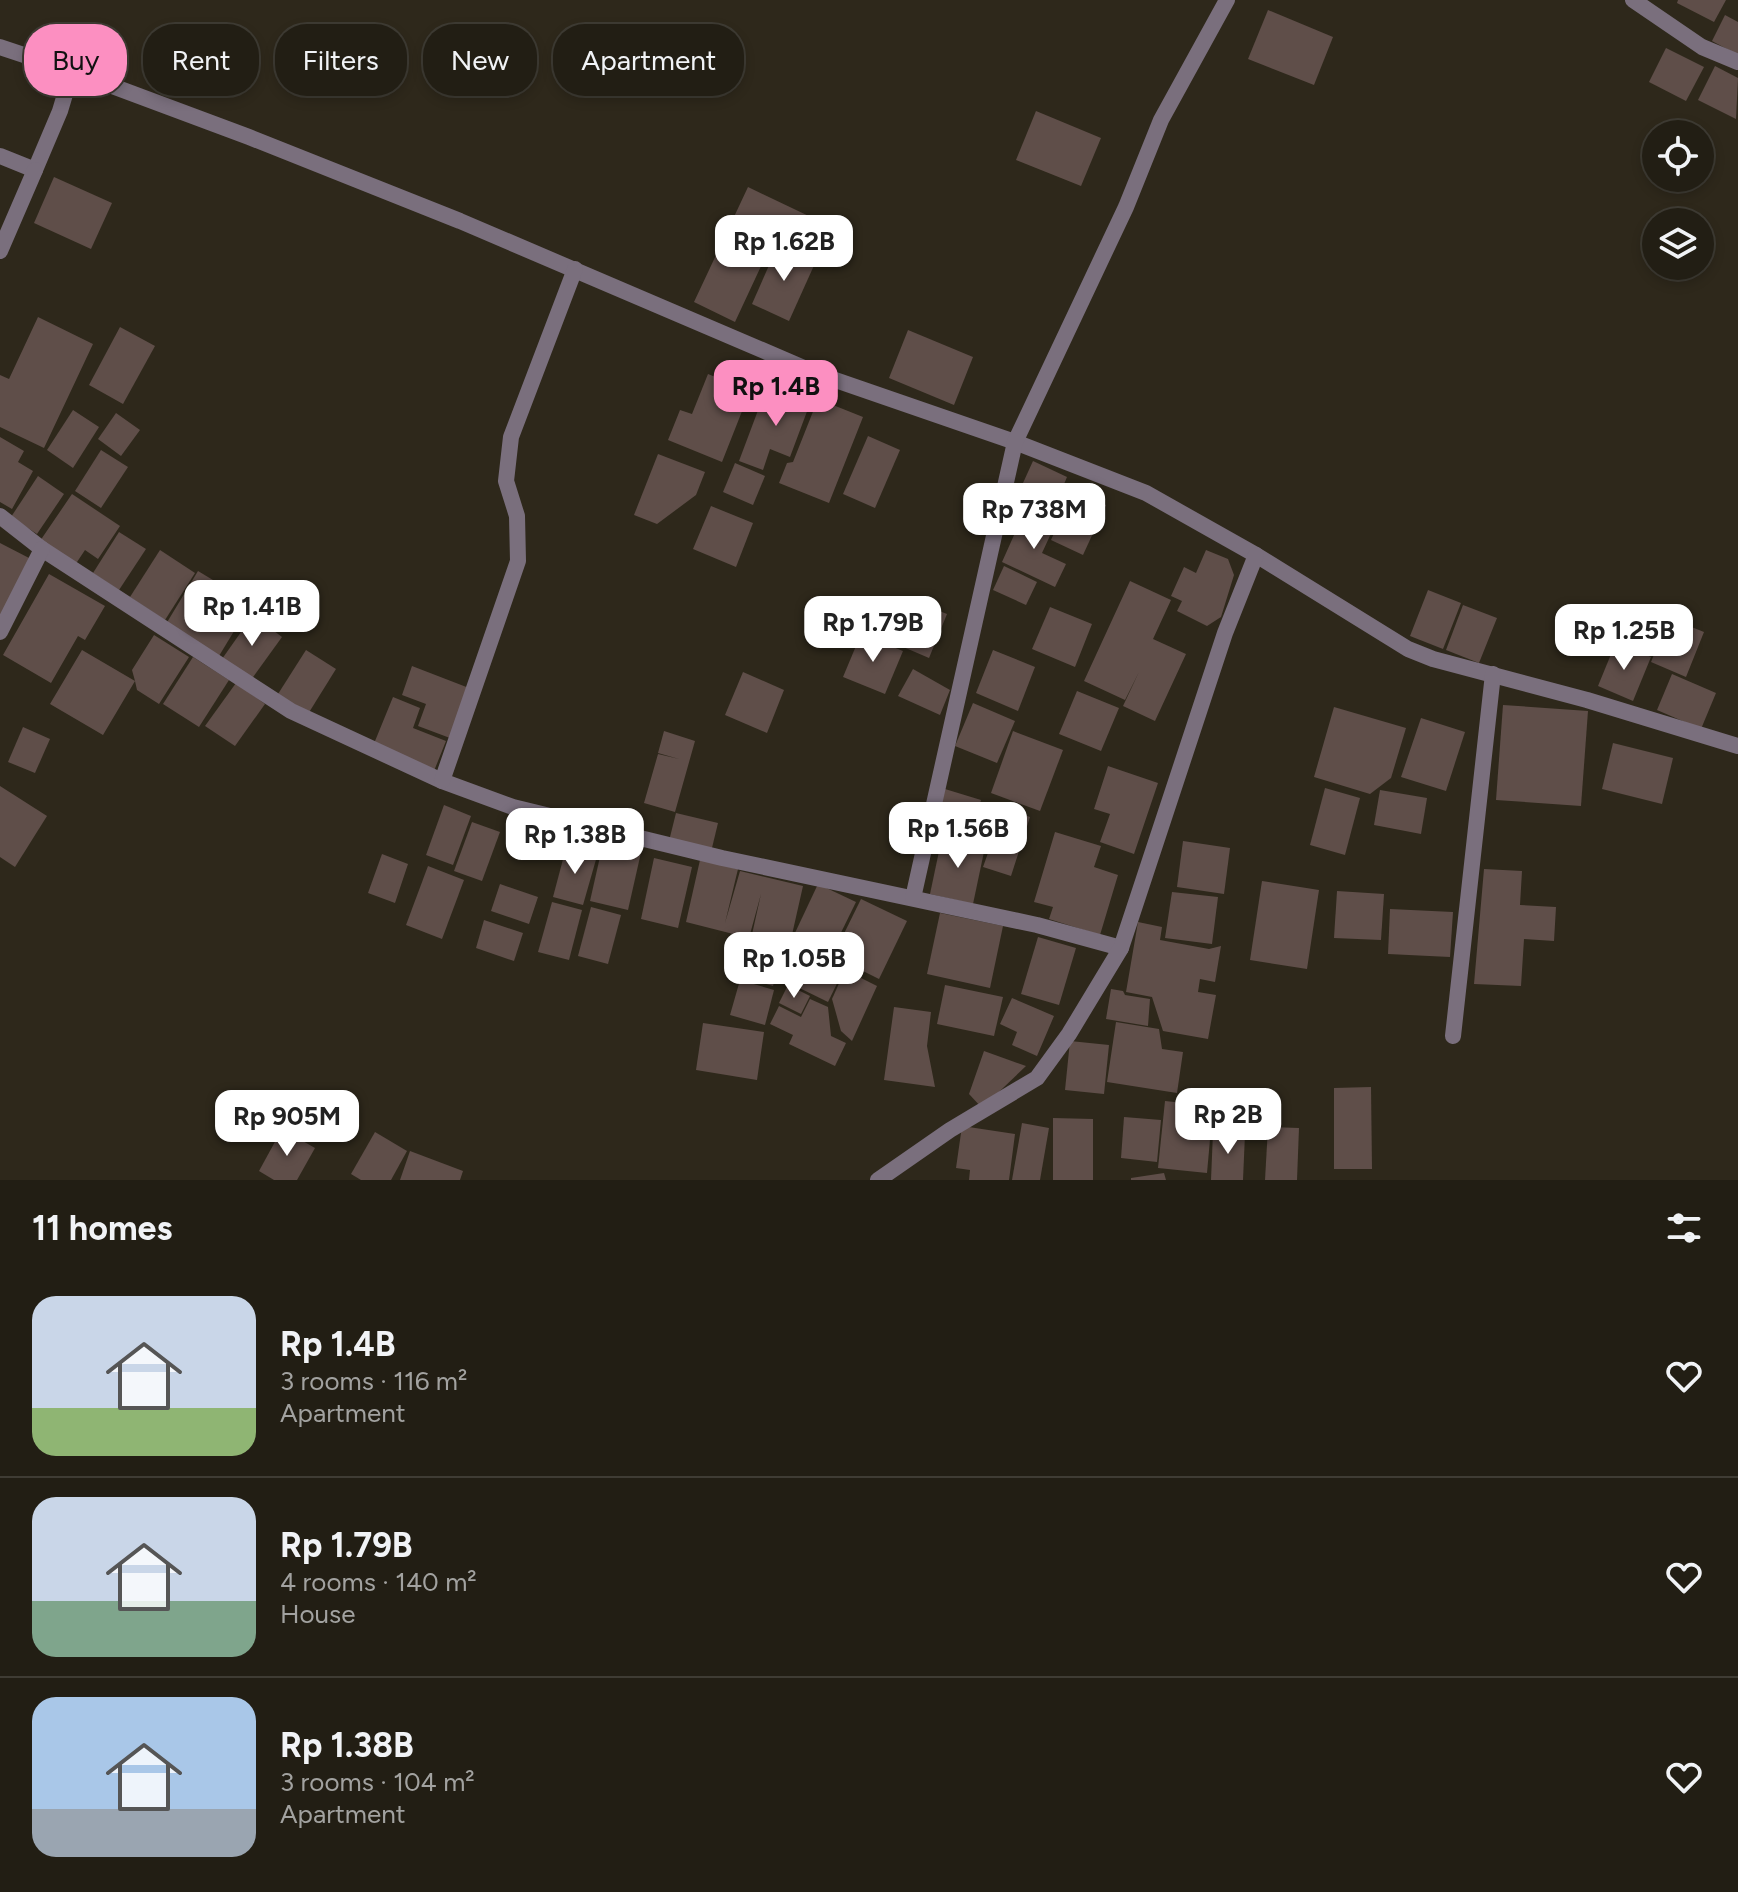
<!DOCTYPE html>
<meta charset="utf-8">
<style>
:root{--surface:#221e14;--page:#2a271d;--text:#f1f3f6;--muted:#a2a2a0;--line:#3f3c34;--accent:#fc8fc1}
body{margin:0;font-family:Figtree,sans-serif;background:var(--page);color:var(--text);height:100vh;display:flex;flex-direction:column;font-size:30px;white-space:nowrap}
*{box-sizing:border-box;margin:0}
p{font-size:26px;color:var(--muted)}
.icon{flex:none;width:44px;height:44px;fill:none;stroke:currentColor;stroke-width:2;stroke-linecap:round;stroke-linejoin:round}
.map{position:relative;height:1180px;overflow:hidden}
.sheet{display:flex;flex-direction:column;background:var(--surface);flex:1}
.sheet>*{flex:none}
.hud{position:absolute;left:24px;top:24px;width:800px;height:72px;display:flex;gap:16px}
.fabs{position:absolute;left:1642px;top:120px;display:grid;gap:16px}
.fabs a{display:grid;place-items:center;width:72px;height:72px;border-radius:50%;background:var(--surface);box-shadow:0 4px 12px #0003,0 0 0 2px var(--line);font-size:40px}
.price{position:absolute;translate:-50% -68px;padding:0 18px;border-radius:16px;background:#fff;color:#222;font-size:26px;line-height:52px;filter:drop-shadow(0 2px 4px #0008)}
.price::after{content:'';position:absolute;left:50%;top:48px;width:24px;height:18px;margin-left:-12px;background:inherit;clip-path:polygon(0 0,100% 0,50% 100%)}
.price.current{background:var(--accent);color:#111}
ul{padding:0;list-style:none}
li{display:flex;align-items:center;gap:24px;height:200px;padding:0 32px}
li+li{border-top:2px solid var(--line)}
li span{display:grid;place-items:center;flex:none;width:224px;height:160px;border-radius:24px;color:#555}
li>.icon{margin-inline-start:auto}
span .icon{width:96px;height:96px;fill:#fffc;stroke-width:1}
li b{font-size:34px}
h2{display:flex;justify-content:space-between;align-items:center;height:96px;padding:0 32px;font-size:34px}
.pill{padding:0 28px;border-radius:32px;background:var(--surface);box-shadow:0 4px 12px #0003,0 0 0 2px var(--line);font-size:28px;line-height:72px}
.pill.current{background:var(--accent);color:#111}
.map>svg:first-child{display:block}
.building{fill:#5f4e49}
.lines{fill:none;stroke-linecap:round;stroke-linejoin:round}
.street{stroke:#7a6f7d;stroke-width:16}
</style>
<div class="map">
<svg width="1738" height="1180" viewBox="0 0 1738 1180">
<rect width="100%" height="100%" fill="#2e281b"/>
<g class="building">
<polygon points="1678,0 1726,0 1714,22 1677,3"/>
<polygon points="1268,10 1333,37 1314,85 1248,59"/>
<polygon points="1725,15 1738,22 1738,55 1712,41"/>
<polygon points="1666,48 1704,67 1686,101 1649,82"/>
<polygon points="1715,66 1738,78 1736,119 1698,100"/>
<polygon points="1036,111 1101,138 1081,186 1016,160"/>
<polygon points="54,177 112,203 91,249 34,223"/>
<polygon points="748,187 815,219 801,248 775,236 735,322 694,302"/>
<polygon points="778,245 816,261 789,321 752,304"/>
<polygon points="38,317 93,344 44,448 0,427 0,375 9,379"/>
<polygon points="120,327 155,346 123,404 89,385"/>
<polygon points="908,330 973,357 954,405 889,378"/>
<polygon points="708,374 750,391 722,462 668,440 680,410 692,414"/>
<polygon points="786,389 812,398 790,457 770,449 763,470 739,461 760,405"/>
<polygon points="818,399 863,417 829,503 779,483 787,463 793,462"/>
<polygon points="73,410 99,427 73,468 47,450"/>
<polygon points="116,413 140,430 121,456 98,439"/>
<polygon points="868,436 900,450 875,508 843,494"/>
<polygon points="0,437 24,451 18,462 33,471 12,509 0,502"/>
<polygon points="101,450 128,467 101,508 75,491"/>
<polygon points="658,454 705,472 696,495 657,524 634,515"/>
<polygon points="1033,461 1067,477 1053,510 1018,494"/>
<polygon points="735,463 765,476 753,505 723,492"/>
<polygon points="38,476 64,494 37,534 11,517"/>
<polygon points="1073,491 1106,505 1083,555 1051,540"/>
<polygon points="72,494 120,526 98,559 85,550 75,565 40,541"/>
<polygon points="711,506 753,523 736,567 693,549"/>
<polygon points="1024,513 1054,527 1042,553 1066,564 1055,587 1002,562"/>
<polygon points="119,532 146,549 119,590 93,573"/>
<polygon points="0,543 31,559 0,619"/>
<polygon points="160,550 195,573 165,620 130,597"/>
<polygon points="1206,550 1228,559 1234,575 1221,617 1207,626 1177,611 1182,601 1171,596 1184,567 1196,573"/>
<polygon points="1004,566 1037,582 1026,605 993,590"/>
<polygon points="198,571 251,603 219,656 166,624"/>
<polygon points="49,574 105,606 85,640 78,636 51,683 3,655"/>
<polygon points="1130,581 1171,600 1153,639 1186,654 1155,721 1123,706 1139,672 1125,700 1084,681"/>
<polygon points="1428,590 1461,603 1443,649 1410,636"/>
<polygon points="904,597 947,614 929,658 887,640"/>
<polygon points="869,603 892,612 882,638 858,628"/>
<polygon points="1463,605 1497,618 1479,663 1446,650"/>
<polygon points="1050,607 1092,624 1075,667 1032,649"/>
<polygon points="253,615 282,637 251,680 222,659"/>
<polygon points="1669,618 1704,632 1686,677 1651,662"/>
<polygon points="861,634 903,651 885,694 843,677"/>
<polygon points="154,635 189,657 159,704 137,690 135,681 103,735 50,704 82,650 135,681 132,670"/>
<polygon points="1616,642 1651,657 1633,701 1598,686"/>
<polygon points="306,650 336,669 308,714 278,694"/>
<polygon points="993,650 1035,667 1018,711 976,693"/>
<polygon points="193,657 229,680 199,727 163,704"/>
<polygon points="412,666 469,688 450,738 418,726 426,704 402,695"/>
<polygon points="913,669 950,690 940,715 898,696"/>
<polygon points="743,672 784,690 767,733 725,715"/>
<polygon points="1672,674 1716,693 1701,729 1657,710"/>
<polygon points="236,683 265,704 235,746 205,726"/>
<polygon points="1077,691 1119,708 1101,751 1059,734"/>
<polygon points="393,697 420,708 413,728 446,741 434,771 373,746"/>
<polygon points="973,703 1015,721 997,763 955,746"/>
<polygon points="1503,705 1588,711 1581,806 1496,800"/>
<polygon points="1334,707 1406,728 1391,778 1370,794 1314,777"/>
<polygon points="1421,718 1465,732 1446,791 1401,777"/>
<polygon points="23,727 50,739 35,773 8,762"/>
<polygon points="664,731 695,741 675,812 644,803 658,754 679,759 658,753"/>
<polygon points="1013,731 1063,750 1040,811 991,793"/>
<polygon points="1613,743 1673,758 1662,804 1602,789"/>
<polygon points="1108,766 1158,783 1134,854 1100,842 1110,814 1094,809"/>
<polygon points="0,786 47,816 15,867 0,857"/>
<polygon points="1325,788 1360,798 1345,855 1310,845"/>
<polygon points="945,789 981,800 971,835 934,824"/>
<polygon points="1380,790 1427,798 1421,834 1374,825"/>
<polygon points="987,802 1030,817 1011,876 983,867 993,839 976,833"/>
<polygon points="444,805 471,816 453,865 426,855"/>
<polygon points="676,813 718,823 711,852 669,841"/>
<polygon points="472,822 500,832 482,881 454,871"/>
<polygon points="1055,832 1101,846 1094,867 1118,875 1100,935 1049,919 1053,907 1034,902"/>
<polygon points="942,837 985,847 973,904 930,894"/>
<polygon points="604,839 642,848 628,910 590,901"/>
<polygon points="1183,841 1230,848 1224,894 1177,887"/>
<polygon points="566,848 597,856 583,905 553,897"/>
<polygon points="382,854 408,864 395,903 368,893"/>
<polygon points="654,858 692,867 678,928 641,919"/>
<polygon points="700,860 738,869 725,923 740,871 803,886 789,948 751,939 761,894 749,938 686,922"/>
<polygon points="428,866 464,880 442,939 406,925"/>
<polygon points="1484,869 1522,871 1520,905 1556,907 1554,941 1524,939 1521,986 1474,984"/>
<polygon points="1262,881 1319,890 1307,969 1250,960"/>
<polygon points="500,884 538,897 529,924 491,911"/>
<polygon points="818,884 856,902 831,953 794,935"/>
<polygon points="1337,891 1384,894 1381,940 1334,938"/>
<polygon points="1172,892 1218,897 1212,944 1165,938"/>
<polygon points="861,899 907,921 879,979 833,956"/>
<polygon points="552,902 582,910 569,960 538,952"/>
<polygon points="591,907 621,915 608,964 578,956"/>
<polygon points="1390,909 1453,912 1450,957 1388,954"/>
<polygon points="940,913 1003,926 990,988 927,974"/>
<polygon points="484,920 523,933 514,961 476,948"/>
<polygon points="1138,922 1162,927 1160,940 1209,949 1221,946 1215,982 1200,979 1198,992 1216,995 1208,1039 1163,1031 1152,997 1126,992"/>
<polygon points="1038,937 1076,948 1059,1005 1021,994"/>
<polygon points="795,940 846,965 828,1002 777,977"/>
<polygon points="740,942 782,954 773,986 730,973"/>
<polygon points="845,970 877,986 852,1041 841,1031 832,999"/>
<polygon points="740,980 774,990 765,1025 730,1015"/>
<polygon points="788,985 810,996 801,1014 779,1003"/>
<polygon points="945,985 1003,997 994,1036 937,1024"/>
<polygon points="1111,989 1123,991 1125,995 1150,999 1148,1026 1106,1019"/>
<polygon points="1012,998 1054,1016 1037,1056 1012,1045 1017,1032 1000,1024"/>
<polygon points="810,999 828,1007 831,1036 846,1043 835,1066 789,1044 793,1035 770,1024 779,1006 801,1017"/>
<polygon points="894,1007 931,1012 927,1046 935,1087 884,1080"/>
<polygon points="1116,1022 1159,1029 1162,1049 1183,1052 1177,1093 1107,1082"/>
<polygon points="703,1023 764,1032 757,1080 696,1070"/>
<polygon points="1070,1041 1109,1045 1104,1094 1065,1090"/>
<polygon points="984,1051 1026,1066 982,1108 969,1094"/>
<polygon points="1371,1087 1372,1169 1334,1169 1334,1088"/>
<polygon points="1165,1101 1213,1106 1207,1173 1158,1168"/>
<polygon points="1124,1117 1161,1120 1157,1162 1121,1158"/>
<polygon points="1053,1118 1093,1119 1093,1180 1053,1180"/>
<polygon points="1022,1123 1049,1128 1040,1180 1012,1180"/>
<polygon points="962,1126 1015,1134 1009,1180 969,1180 970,1170 956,1168"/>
<polygon points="1268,1127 1299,1128 1297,1180 1265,1180"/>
<polygon points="282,1129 315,1148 297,1180 274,1180 259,1171"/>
<polygon points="375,1132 407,1151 391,1180 361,1180 351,1174"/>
<polygon points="1213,1132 1245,1134 1243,1180 1211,1180"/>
<polygon points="410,1151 463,1171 460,1180 400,1180"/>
<polygon points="1164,1173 1166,1180 1131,1180 1131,1178"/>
</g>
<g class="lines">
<g class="street">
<polyline points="1633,0 1702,47 1738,62"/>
<polyline points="0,47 72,71 249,137 460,221 818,374 1015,442 1146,493 1256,555 1408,649 1433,659 1587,700 1738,746"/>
<polyline points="0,156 35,170 60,111 72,71"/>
<polyline points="0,251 35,170"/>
<polyline points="0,516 42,549 291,711 442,781 513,807 722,858 1037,925 1121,948"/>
<polyline points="0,632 42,549"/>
<polyline points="442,781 518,561 517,516 506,481 511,437 575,269"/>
<polyline points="913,898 1015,442 1126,207 1161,120 1227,0"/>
<polyline points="1453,1036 1493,674"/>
<polyline points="878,1180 950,1130 1037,1078 1069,1034 1121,948 1225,633 1256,555"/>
</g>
</g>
</svg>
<div class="fabs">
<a><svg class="icon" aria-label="locate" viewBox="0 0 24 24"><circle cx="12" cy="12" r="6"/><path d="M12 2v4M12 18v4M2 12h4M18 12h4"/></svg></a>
<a><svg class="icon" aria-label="layers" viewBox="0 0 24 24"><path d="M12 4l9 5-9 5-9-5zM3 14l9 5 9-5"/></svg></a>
</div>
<b class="price" style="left:784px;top:283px">Rp 1.62B</b>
<b class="price current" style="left:776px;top:428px">Rp 1.4B</b>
<b class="price" style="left:1034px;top:551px">Rp 738M</b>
<b class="price" style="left:252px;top:648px">Rp 1.41B</b>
<b class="price" style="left:873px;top:664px">Rp 1.79B</b>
<b class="price" style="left:1624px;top:672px">Rp 1.25B</b>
<b class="price" style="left:958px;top:870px">Rp 1.56B</b>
<b class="price" style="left:575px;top:876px">Rp 1.38B</b>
<b class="price" style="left:794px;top:1000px">Rp 1.05B</b>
<b class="price" style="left:1228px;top:1156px">Rp 2B</b>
<b class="price" style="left:287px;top:1158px">Rp 905M</b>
<div class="hud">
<a class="pill current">Buy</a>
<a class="pill">Rent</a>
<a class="pill">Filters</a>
<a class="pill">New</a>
<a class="pill">Apartment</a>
</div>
</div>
<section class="sheet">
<h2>11 homes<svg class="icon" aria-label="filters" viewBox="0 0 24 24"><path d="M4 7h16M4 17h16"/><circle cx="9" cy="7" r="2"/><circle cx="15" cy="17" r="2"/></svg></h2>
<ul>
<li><span style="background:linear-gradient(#c9d6e8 70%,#8fb573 0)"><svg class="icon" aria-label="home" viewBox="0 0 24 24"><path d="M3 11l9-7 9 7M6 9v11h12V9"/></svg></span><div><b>Rp 1.4B</b><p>3 rooms · 116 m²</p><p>Apartment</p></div><svg class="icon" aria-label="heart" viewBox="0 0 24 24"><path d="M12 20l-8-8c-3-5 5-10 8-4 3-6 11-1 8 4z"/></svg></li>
<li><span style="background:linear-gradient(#c9d6e8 65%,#7fa58c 0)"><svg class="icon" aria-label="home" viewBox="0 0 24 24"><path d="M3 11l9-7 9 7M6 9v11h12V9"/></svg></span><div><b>Rp 1.79B</b><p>4 rooms · 140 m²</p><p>House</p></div><svg class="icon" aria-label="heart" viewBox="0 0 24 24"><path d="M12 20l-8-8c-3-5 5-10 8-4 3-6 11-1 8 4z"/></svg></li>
<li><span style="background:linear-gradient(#a9c7e8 70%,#9aa5b1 0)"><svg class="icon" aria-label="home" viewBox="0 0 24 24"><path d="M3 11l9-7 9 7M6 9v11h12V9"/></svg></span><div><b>Rp 1.38B</b><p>3 rooms · 104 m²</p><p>Apartment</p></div><svg class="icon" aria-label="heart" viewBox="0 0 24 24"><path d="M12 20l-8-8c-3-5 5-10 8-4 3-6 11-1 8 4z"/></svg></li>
</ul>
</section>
